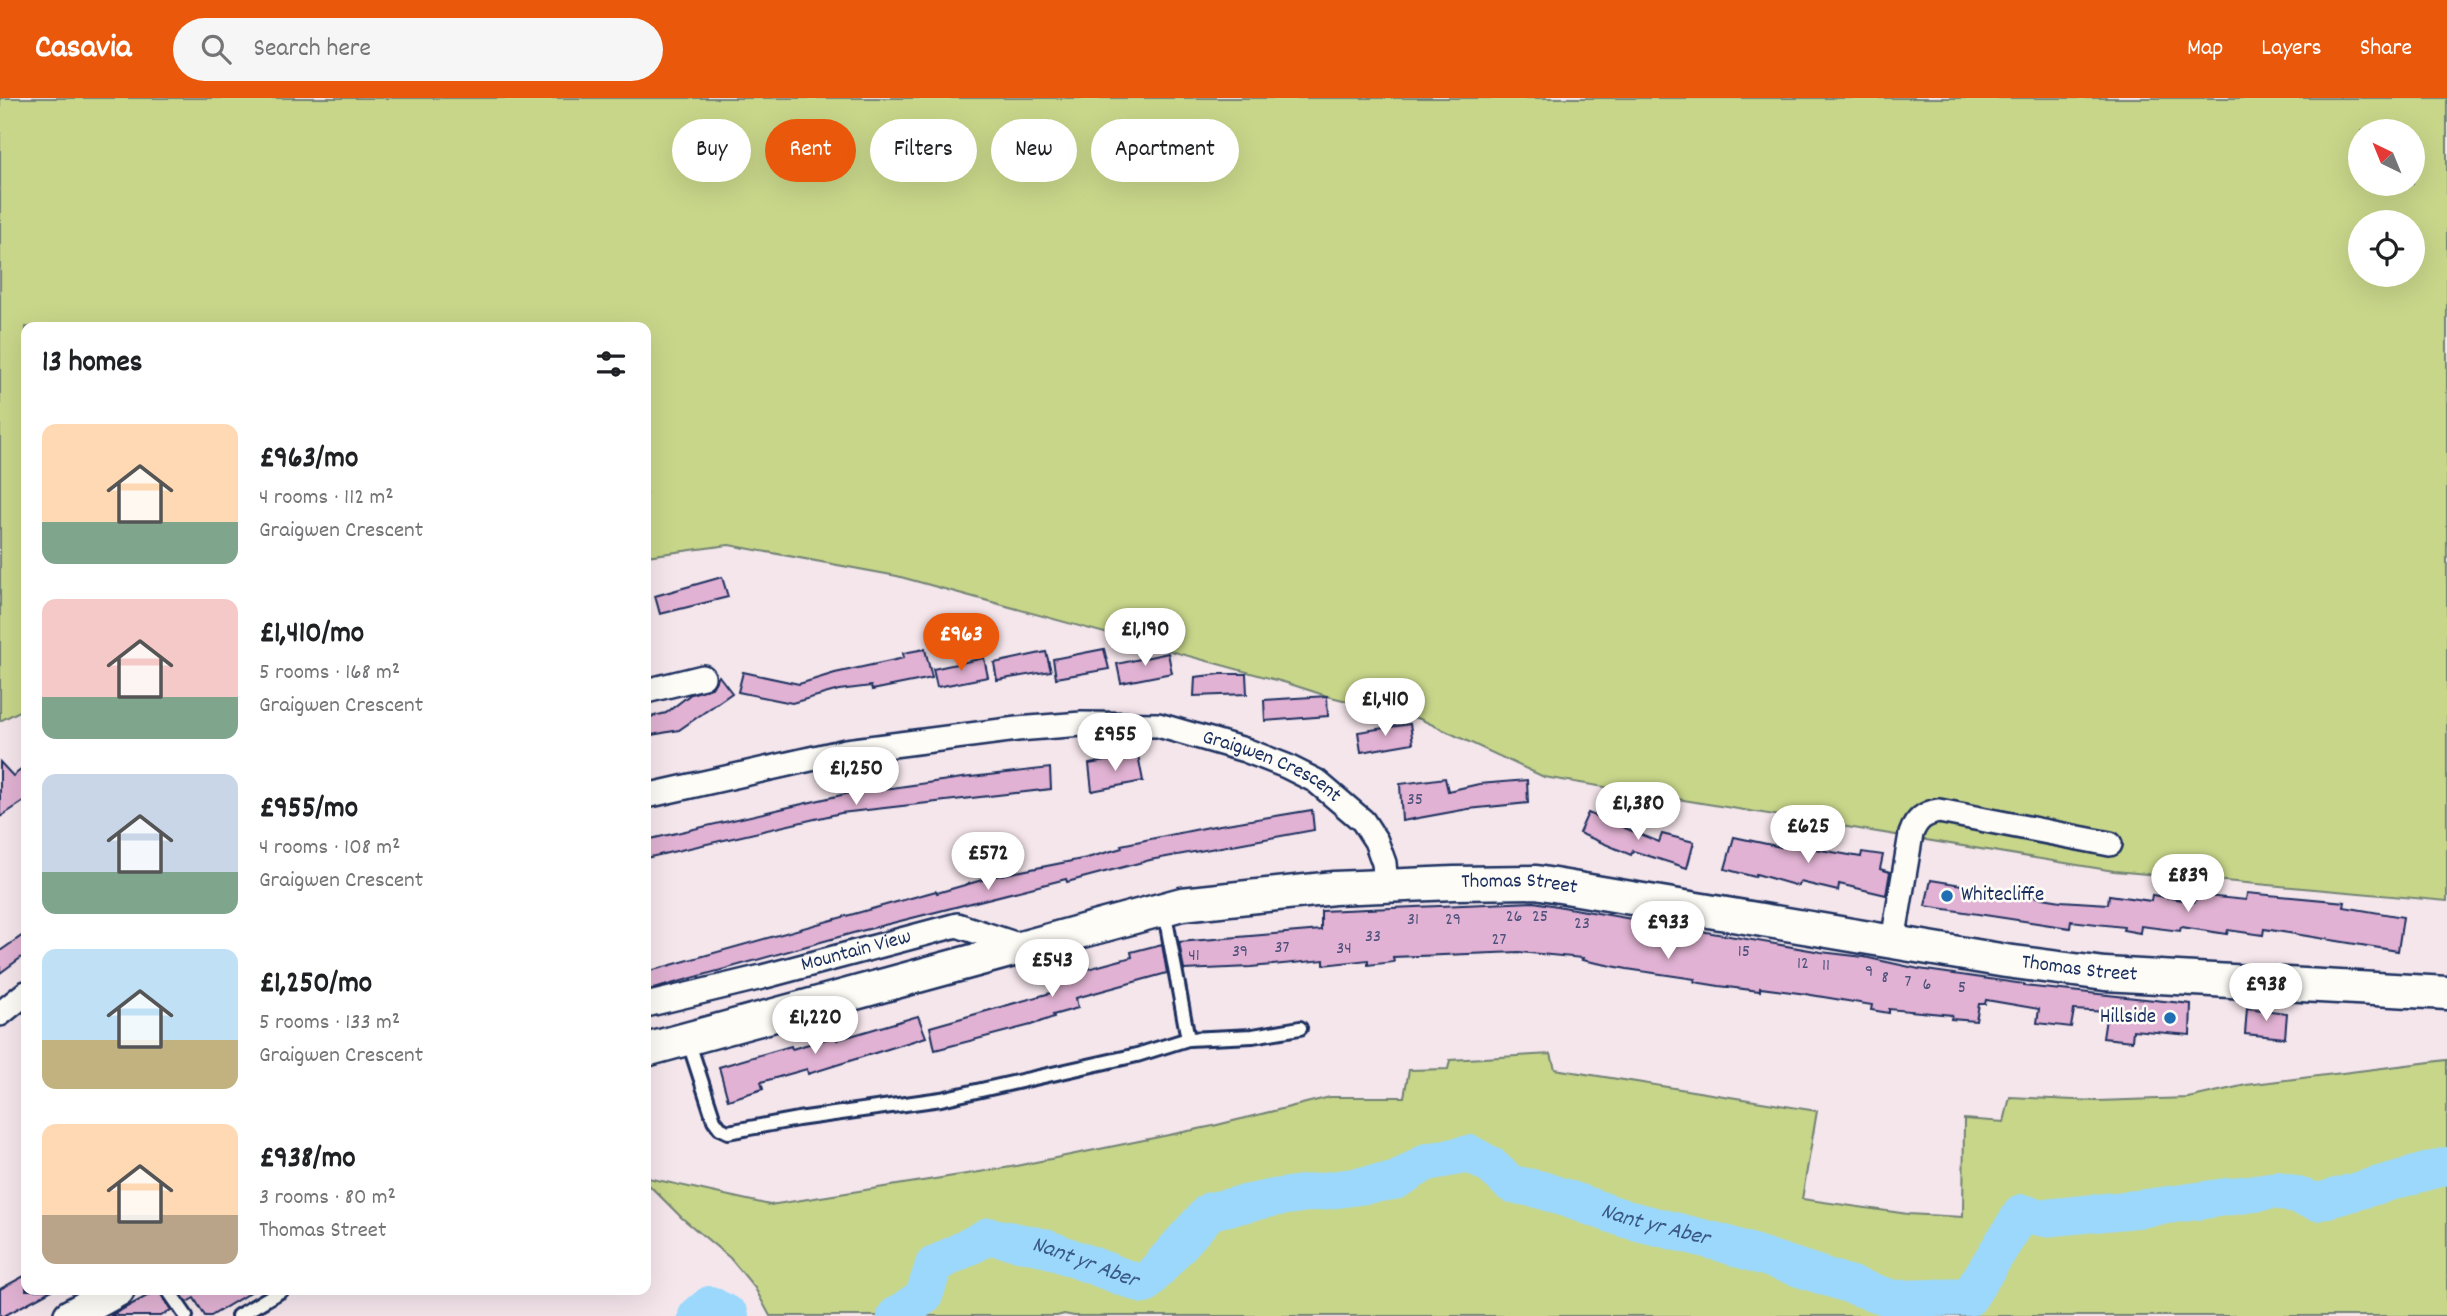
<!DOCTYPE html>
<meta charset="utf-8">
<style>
:root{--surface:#fff;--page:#f6f6f6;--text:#202124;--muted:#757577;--accent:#ea580c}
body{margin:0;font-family:Dekko,sans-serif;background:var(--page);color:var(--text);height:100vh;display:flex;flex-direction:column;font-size:26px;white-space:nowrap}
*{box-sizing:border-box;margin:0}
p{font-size:23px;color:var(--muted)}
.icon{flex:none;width:38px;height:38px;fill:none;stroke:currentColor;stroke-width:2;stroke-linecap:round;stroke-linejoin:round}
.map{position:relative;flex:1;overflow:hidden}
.sheet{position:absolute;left:21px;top:224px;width:630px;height:973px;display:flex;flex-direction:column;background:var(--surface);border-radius:14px;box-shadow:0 7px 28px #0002}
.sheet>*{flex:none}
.top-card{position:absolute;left:672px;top:21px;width:665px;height:63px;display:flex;gap:14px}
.needle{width:46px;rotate:317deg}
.controls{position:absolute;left:2348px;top:21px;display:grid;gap:14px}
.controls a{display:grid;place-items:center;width:77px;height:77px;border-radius:50%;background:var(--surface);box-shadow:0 7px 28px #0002;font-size:35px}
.price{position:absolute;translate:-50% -60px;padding:0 16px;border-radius:24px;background:#fff;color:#222;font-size:23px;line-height:46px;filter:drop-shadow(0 2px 4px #0008)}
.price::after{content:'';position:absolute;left:50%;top:42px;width:21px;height:16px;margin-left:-10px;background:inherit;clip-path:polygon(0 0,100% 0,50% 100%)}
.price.selected{background:var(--accent);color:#fff}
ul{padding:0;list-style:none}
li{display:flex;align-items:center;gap:21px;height:175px;padding:0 21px}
li span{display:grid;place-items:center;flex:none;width:196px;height:140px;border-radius:14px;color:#555}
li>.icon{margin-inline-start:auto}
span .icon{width:84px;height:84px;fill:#fffc;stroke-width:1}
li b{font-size:30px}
h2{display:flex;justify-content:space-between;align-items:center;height:84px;padding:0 21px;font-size:30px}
.tag{padding:0 24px;border-radius:32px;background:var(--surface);box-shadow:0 7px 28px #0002;font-size:24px;line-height:63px}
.tag.selected{background:var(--accent);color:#fff}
header{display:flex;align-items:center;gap:42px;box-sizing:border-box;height:98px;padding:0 35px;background:var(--accent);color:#fff}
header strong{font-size:33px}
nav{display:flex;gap:38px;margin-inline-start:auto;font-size:24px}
.search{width:490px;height:63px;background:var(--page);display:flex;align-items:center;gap:18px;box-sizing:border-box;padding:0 24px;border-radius:38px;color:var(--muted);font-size:26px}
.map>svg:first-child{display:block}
.green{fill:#c8d68a;stroke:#728274;stroke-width:2;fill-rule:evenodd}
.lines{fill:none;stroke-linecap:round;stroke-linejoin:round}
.river{stroke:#9bd8fc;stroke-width:38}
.building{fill:#e1b2d3;stroke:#1b2f5e;stroke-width:2}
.lane-casing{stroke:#1b2f5e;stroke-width:18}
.street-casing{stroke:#1b2f5e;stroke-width:28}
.secondary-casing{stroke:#1b2f5e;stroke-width:37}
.lane{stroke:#fdfcf7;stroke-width:12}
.street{stroke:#fdfcf7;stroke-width:23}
.secondary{stroke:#fdfcf7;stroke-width:32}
.poi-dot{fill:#1f6fb2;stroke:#fdfcf7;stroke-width:2.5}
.labels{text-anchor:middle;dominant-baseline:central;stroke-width:5;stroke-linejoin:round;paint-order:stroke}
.number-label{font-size:18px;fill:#4c507b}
.street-label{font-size:21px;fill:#1b2f5e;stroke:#fdfcf7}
.poi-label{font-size:21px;fill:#1b2f5e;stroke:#fdfcf7;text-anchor:start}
.water-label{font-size:23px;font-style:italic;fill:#3b5986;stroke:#fdfcf7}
</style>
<header>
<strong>Casavia</strong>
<div class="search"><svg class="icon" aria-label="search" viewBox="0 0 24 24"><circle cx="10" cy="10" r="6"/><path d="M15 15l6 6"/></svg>Search here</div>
<nav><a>Map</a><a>Layers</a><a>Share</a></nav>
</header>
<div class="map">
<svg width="2447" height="1218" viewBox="0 0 2447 1218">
<rect width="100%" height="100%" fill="#f5e6ec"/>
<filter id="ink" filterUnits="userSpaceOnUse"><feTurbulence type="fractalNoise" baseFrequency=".0143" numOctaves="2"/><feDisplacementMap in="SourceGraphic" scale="14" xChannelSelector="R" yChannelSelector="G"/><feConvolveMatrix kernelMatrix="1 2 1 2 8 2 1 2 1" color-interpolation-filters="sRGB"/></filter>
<g filter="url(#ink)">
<g class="green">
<path d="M0,0H2447V803L2114,773L1544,679L1420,621L1327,598L1287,585L897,478L729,447L646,458V229H26V610L0,623ZM2361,33H2413V86H2361ZM2361,124H2413V177H2361Z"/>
<polygon points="1551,956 1555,971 1817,1013 1802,1101 1908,1116 1963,1119 1964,1021 2004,1024 2010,999 2097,1003 2188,1000 2246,987 2447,962 2447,1218 1074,1218 1064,1216 1057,1218 770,1218 755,1190 730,1160 682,1120 646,1084 646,1073 648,1080 770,1107 1011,1069 1213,1028 1330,999 1404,999 1409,972 1448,971 1450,962"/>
</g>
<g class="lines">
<g class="river">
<polyline points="697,1218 710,1207 730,1218"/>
<path id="s1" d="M896,1218L924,1198L934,1167L989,1138L1043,1149L1144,1187L1210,1113L1273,1100L1395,1083L1427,1064L1470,1056L1490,1067L1511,1086L1542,1092L1626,1121L1722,1145L1894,1201L1969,1199L2022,1115L2044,1120L2146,1110L2277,1092L2318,1104L2447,1068"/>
</g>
</g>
<g class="building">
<polygon points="722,479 728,499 660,516 655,498"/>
<polygon points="925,551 932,580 872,592 871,588 839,592 792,605 738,594 743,574 799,586 835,575 904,560 903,555"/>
<polygon points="1104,551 1109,571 1056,580 1053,561"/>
<polygon points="1046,554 1051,573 997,582 994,565"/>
<polygon points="1168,555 1172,575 1121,585 1117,566"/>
<polygon points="984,560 988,579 937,589 933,571"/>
<polygon points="1221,576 1246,576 1247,596 1194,598 1195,579"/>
<polygon points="719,578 732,595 679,632 646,638 646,620 666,615 691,596 712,590"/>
<polygon points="1327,598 1328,618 1265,623 1264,602"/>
<polygon points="1410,626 1413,645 1361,654 1358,634"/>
<polygon points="1138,657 1143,683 1092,693 1089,666"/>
<polygon points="0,664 13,678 26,668 26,702 0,719"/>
<polygon points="1050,670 1051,691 841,715 646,760 646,742 863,692 863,694 962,680"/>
<polygon points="1445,680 1448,693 1479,686 1527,682 1528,705 1468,711 1402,723 1400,686"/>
<polygon points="1312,712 1314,732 1150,762 1067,784 1066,781 853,835 646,893 646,874 936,793 937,795 996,778 1087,760 1122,750 1121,747 1214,728"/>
<polygon points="1588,715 1659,744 1662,736 1694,744 1687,770 1633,753 1631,757 1579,735"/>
<polygon points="1784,738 1810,744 1809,750 1861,759 1862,754 1883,757 1880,771 1890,774 1886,797 1839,786 1838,793 1800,784 1798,788 1756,776 1755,779 1725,771 1734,739 1781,749"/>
<polygon points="1931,782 1968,788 1967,794 2023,802 2024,797 2061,803 2108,806 2109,797 2151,803 2152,797 2195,804 2196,797 2246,802 2247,795 2345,804 2344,809 2403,819 2398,853 2264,831 2263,837 2228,832 2227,836 2181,829 2180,833 2141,828 2140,835 2123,832 2124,829 2071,823 2070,830 1925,808"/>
<polygon points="1534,804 1821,854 1864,859 1919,871 2024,886 2024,888 2191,906 2190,937 2133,932 2132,943 2103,940 2107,914 2074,912 2071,929 2037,925 2039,911 1986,902 1985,906 1979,906 1976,923 1951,921 1952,917 1889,911 1889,915 1871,912 1872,907 1799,895 1760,890 1760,893 1719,888 1694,884 1695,881 1627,871 1582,862 1583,860 1519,854 1393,859 1394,864 1368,867 1368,862 1324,867 1324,862 1251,869 1184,872 1179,844 1321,832 1321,813"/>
<polygon points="26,835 26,856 0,875 0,853"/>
<polygon points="1162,846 1167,875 1076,900 1078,910 1053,917 1054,919 1031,927 935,952 930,929 1054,894 1051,881 1132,859 1131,854"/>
<polygon points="2247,910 2287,915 2285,940 2245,936"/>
<polygon points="918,918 926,939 808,976 807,971 761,984 763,991 728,1002 719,969 791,948 792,951 836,938 837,942"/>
<polygon points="26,1177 26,1192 52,1192 4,1218 0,1218 0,1191"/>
<polygon points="158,1192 171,1212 161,1218 110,1218"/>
<polygon points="178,1192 254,1192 211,1218 205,1218 194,1200 187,1204"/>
</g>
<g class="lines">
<defs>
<g id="lane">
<polyline points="1164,811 1188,941"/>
<polyline points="688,942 714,1022 720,1030 728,1034 798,1021 941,1001 1137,957 1188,941 1253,938 1300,930"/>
<polyline points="168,1192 186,1218"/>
<polyline points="238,1218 282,1192"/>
</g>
<g id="street">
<polyline points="646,593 703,579"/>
<path id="s2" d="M646,698L846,653L1017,631L1082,626L1158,627L1245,652L1286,668L1316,683L1363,723L1376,743L1384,765L1386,788"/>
<path d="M1893,843L1911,736C1916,722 1924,715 1939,713L2110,746"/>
<path id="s3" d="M646,907L762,879L957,827L1024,849"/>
<polyline points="0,916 26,895"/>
</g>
<g id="secondary">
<path id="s4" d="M646,952L1182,806L1334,790L1454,785L1536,784L2006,863L2105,876L2447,895"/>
<polyline points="70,1218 118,1192"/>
</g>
</defs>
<use href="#lane" class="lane-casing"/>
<use href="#street" class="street-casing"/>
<use href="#secondary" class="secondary-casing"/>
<use href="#lane" class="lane"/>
<use href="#street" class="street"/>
<use href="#secondary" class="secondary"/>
</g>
</g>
<g class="poi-dot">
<circle cx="1947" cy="798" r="7"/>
<circle cx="2170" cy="920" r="7"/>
</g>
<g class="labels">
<g class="number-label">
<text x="1415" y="702">35</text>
<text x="1514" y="819">26</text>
<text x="1540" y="819">25</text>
<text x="1413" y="822">31</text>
<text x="1453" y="822">29</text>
<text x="1582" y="826">23</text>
<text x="1373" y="839">33</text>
<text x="1499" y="842">27</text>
<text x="1282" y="850">37</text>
<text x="1344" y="851">34</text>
<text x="1240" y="854">39</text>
<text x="1744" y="854">15</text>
<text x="1194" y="858">41</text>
<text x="1803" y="866">12</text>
<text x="1826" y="868">11</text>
<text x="1869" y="874">9</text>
<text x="1885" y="880">8</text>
<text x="1908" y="884">7</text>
<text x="1927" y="887">6</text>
<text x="1962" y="890">5</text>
</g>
<g class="street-label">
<text stroke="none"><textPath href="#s2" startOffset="640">Graigwen Crescent</textPath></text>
<text stroke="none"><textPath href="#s4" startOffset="894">Thomas Street</textPath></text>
<text stroke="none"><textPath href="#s3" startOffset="217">Mountain View</textPath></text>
<text stroke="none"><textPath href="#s4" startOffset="1461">Thomas Street</textPath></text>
</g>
<g class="poi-label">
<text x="1961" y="798">Whitecliffe</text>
<text x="2156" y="920" text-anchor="end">Hillside</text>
</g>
<g class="water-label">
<text stroke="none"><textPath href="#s1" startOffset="861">Nant yr Aber</textPath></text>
<text stroke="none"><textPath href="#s1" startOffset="229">Nant yr Aber</textPath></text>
</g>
</g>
</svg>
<div class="controls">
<a><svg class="needle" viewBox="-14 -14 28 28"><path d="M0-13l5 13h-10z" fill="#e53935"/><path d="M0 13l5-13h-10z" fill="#757577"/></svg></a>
<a><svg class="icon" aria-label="locate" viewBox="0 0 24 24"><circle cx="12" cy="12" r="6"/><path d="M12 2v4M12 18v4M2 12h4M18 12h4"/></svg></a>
</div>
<b class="price" style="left:1145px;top:570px">£1,190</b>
<b class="price selected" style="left:961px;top:575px">£963</b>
<b class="price" style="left:1385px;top:640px">£1,410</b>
<b class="price" style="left:1115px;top:675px">£955</b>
<b class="price" style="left:856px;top:709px">£1,250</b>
<b class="price" style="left:1638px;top:744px">£1,380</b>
<b class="price" style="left:1808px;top:767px">£625</b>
<b class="price" style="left:988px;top:794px">£572</b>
<b class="price" style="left:2188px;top:816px">£839</b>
<b class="price" style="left:1668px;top:863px">£933</b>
<b class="price" style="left:1052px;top:901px">£543</b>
<b class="price" style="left:2266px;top:925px">£938</b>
<b class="price" style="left:815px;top:958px">£1,220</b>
<div class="top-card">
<a class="tag">Buy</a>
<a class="tag selected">Rent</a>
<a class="tag">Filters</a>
<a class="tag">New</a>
<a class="tag">Apartment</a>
</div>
<section class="sheet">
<h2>13 homes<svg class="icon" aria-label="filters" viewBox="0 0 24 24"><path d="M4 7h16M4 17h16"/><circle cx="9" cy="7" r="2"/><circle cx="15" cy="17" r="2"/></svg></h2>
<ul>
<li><span style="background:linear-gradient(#ffd9b3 70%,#7fa58c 0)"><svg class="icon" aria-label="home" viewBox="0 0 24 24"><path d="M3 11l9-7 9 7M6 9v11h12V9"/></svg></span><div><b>£963/mo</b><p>4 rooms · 112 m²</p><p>Graigwen Crescent</p></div></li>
<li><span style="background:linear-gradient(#f6c9c9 70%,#7fa58c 0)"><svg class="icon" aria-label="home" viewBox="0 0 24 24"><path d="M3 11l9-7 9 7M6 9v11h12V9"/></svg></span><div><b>£1,410/mo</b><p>5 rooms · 168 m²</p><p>Graigwen Crescent</p></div></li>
<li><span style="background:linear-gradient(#c9d6e8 70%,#7fa58c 0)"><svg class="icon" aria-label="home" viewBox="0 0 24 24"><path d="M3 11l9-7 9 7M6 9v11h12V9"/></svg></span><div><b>£955/mo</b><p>4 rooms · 108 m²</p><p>Graigwen Crescent</p></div></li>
<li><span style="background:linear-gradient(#bfe0f5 65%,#c2b280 0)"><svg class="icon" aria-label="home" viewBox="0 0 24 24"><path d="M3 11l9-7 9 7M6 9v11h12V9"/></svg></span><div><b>£1,250/mo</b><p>5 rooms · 133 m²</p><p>Graigwen Crescent</p></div></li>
<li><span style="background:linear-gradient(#ffd9b3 65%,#b9a48a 0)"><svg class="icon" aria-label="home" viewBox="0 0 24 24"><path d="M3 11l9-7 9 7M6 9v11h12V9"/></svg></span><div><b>£938/mo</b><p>3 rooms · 80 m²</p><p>Thomas Street</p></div></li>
</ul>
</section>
</div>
